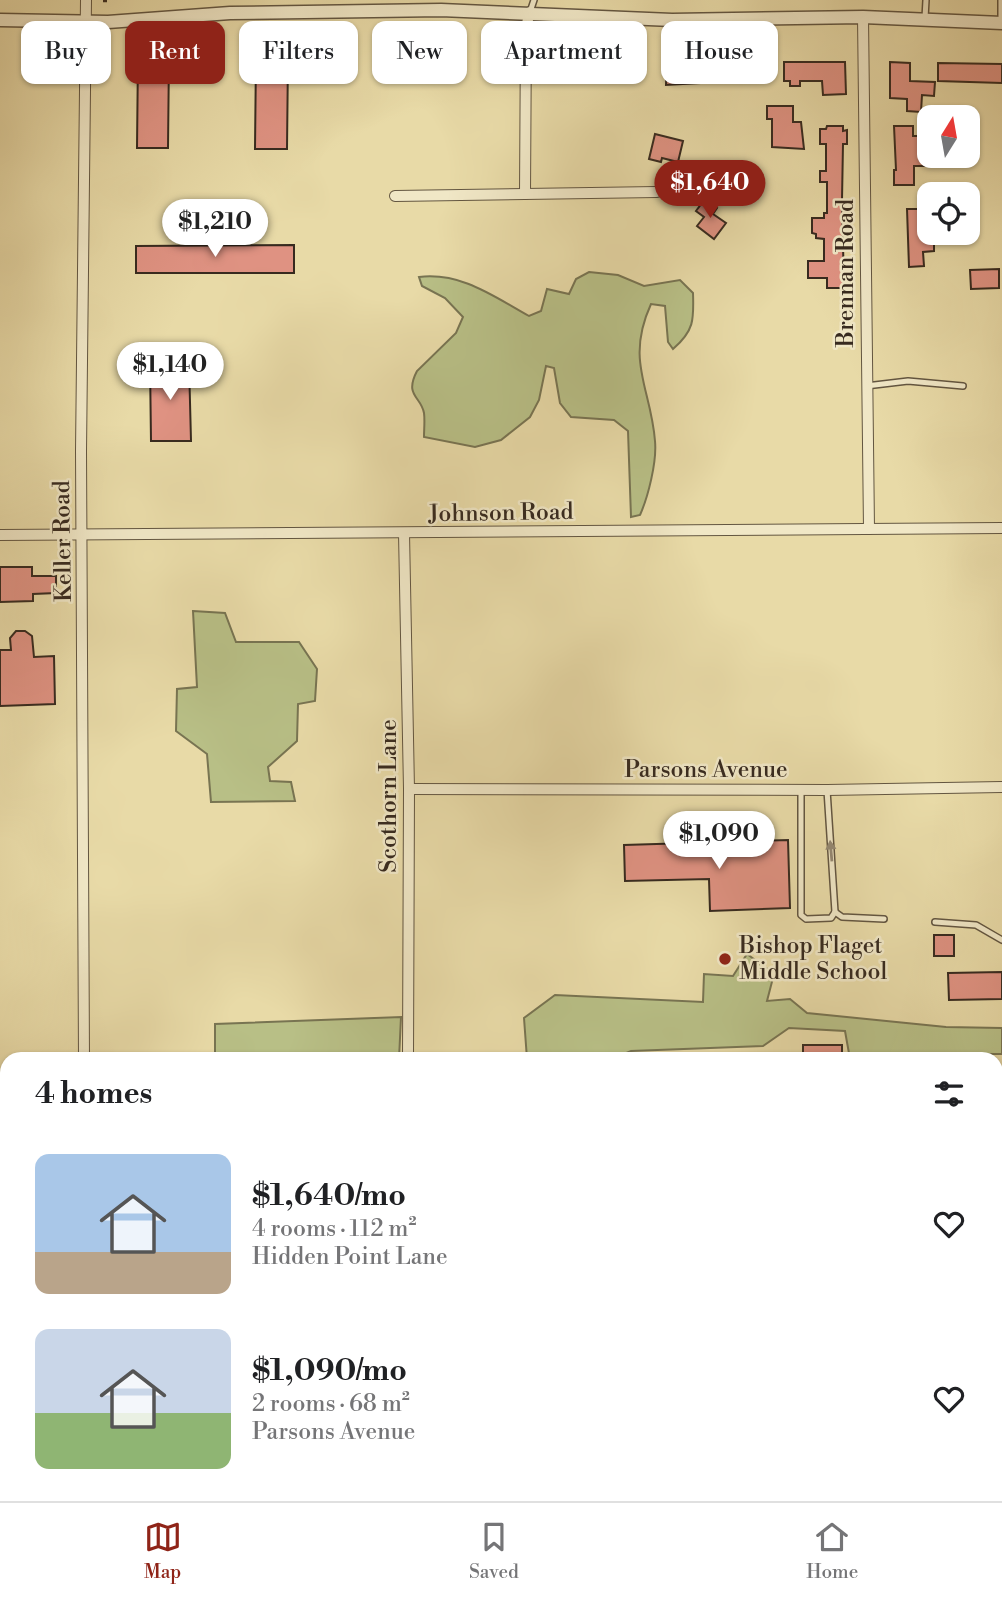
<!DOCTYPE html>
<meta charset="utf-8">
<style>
:root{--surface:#fff;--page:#f2f2f2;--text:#202124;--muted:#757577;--line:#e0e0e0;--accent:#8f2418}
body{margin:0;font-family:"Libre Bodoni",serif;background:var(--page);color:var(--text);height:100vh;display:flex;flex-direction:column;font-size:26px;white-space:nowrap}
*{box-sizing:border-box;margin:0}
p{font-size:23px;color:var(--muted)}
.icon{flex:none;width:38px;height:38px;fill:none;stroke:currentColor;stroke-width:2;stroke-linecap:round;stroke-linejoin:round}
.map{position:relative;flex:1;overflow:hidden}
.sheet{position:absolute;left:0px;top:1052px;width:1003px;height:450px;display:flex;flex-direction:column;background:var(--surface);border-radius:21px 21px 0 0;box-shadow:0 2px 5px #0004}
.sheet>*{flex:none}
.hud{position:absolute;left:21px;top:21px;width:961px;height:63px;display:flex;gap:14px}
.needle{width:46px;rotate:11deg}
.buttons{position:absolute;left:917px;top:105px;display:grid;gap:14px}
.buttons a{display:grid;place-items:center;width:63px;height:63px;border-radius:14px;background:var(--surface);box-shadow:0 2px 5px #0004;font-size:35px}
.price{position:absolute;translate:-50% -60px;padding:0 16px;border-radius:24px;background:#fff;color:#222;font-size:23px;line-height:46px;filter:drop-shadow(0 2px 4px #0008)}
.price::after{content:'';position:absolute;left:50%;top:42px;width:21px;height:16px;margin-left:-10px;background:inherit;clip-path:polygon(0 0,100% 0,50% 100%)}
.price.selected{background:var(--accent);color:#fff}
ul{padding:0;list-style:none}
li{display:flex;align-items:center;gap:21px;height:175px;padding:0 35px}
li span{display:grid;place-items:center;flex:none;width:196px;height:140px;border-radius:14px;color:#555}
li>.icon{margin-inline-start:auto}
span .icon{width:84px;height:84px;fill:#fffc;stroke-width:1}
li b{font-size:30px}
h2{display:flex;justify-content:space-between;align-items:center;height:84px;padding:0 35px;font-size:30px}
.chip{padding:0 24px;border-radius:14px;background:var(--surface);box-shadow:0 2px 5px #0004;font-size:24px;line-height:63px}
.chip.selected{background:var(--accent);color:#fff}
.tabs{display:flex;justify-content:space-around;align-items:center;height:98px;border-top:2px solid var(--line);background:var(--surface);font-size:19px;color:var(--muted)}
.tabs a{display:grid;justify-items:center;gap:4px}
.tabs .selected{color:var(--accent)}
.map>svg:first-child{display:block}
.green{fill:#b8bf86;stroke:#787452;stroke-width:2}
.building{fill:#df9282;stroke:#372a1f;stroke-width:2}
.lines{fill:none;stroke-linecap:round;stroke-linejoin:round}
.service-casing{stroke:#635641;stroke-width:8}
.minor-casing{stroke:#635641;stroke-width:12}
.tertiary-casing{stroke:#635641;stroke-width:15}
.path{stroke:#372a1f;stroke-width:2.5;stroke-dasharray:5 3.5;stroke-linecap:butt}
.service{stroke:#f0e7c6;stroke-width:5}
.minor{stroke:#f0e7c6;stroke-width:10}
.tertiary{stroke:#f0e7c6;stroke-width:12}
.oneway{fill:#948872}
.poi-dot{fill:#8f2418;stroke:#f0e7c6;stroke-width:2.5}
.labels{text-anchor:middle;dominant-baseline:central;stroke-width:5;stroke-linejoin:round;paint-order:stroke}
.street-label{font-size:23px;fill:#372a1f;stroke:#f0e7c6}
.poi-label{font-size:23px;fill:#372a1f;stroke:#f0e7c6;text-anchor:start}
</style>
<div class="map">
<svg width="1002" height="1501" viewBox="0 0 1002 1501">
<rect width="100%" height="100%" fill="#e8daa7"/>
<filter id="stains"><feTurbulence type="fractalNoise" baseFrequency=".00286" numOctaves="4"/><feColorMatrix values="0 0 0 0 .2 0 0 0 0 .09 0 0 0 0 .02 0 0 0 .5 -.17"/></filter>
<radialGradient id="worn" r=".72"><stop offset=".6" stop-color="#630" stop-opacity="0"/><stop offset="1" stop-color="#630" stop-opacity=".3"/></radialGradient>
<g class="green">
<path d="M589,272L618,275L644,286L680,280L693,293C694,320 694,331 673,349L668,342L665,306L651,304C625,361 651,388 655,441C657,462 648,497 640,515L631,517L628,431L614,420L571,417L560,403L554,368L546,366L539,400L530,417L501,440L475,447L424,437C424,429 425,420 424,413C421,396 404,396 417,371L456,333L463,317L445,298L422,286L419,277C461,272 493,296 529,316L541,311L547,289L569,294L576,279Z"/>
<polygon points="193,611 225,613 236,642 299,642 317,669 315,701 298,704 297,741 268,767 270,781 291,782 295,801 211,802 207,754 176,731 177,689 197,687"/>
<polygon points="747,954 774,974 767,1001 790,999 807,1013 946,1027 1002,1028 1002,1054 963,1054 963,1059 850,1059 845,1031 789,1028 763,1046 631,1051 612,1059 527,1059 524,1018 555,995 703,1002 704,974 733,976"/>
<polygon points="401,1017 399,1059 215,1059 215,1024"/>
<polygon points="917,1495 917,1501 838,1500 864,1495"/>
</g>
<g class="building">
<polygon points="319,40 334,40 335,52 348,52 348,74 336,75 336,68 319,68"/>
<polygon points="138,55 169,55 168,148 137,148"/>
<polygon points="256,56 288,56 287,149 255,149"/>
<polygon points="566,56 582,56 582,82 553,82 553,62 566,62"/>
<polygon points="667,56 678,56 678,60 684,60 684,62 704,63 704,60 765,62 765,79 718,76 718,82 666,85"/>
<polygon points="784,62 845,62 846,94 823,95 822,81 800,81 800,86 790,86 790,81 784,81"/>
<polygon points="890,62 910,63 910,81 935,82 934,96 922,95 921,112 907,111 907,99 890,98"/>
<polygon points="938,63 1002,64 1002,83 938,81"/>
<polygon points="767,106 793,106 793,122 801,122 804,149 772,147 772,119 767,119"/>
<polygon points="827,126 843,126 843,131 847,130 847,144 843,144 842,200 844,288 827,288 827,278 808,278 808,261 824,261 824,239 816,238 816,234 812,233 812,218 824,218 824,213 827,213 827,182 820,182 820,171 826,171 826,144 820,144 820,129 826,129"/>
<polygon points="894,126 913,126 913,136 922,136 922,143 929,144 929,166 914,166 914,185 894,185 894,170 896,170"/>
<polygon points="655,134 683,141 678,162 662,158 661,162 649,159"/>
<polygon points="705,199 717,208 713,214 726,223 714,239 697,226 704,217 696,211"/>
<polygon points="907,209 929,209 929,233 934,233 934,251 923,252 924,266 909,267"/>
<polygon points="294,245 294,273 136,273 136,246"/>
<polygon points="999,269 999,288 971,289 970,270"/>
<polygon points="150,363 189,363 191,441 151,441"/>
<polygon points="0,567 32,567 32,576 56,576 56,593 33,594 33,601 0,602"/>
<polygon points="16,631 25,631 32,636 34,657 54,656 55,704 0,706 0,650 11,650 10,638"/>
<polygon points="788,840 790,908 710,911 709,879 625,881 624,845"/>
<rect x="934" y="935" width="20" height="21"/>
<polygon points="1002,972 1002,999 949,1000 948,973"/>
<polygon points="803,1045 842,1045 842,1059 803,1056"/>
</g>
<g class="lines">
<defs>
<g id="service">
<polyline points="1001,0 1001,21"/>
<polyline points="530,12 534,0"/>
<polyline points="925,18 926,0"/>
<polyline points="866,386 908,381 963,386"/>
<polyline points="801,790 801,915 806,919 831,918 835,912"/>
<polyline points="827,790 835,912"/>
<polyline points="835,912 842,917 884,919"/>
<polyline points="935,922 976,925 1002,940"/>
</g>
<g id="minor">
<polyline points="863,17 869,529"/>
<polyline points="525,194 526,27 530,12"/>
<polyline points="395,196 657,192"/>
<polyline points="404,533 409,789 408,1059"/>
<polyline points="0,535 1002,528"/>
<polyline points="409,789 827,790 1002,787"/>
<polyline points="84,1059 81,451 86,0"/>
<polyline points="85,1494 85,1501"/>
<polyline points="716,1494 718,1501"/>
<polyline points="973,1494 976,1501"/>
</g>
<g id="tertiary">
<polyline points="0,20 108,22 230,13 441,10 672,20 863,17 1002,23"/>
<polyline points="996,1315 1002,1314"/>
<polyline points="202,1501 229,1494"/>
</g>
</defs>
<use href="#service" class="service-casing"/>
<use href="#minor" class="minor-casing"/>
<use href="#tertiary" class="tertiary-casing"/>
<polyline class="path" points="103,1 107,1"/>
<use href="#service" class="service"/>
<use href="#minor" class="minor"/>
<use href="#tertiary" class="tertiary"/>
</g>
<defs><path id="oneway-solid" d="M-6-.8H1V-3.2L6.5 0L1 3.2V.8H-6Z" transform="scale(1.75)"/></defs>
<use class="oneway" href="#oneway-solid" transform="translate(831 851) rotate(-95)"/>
<circle class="poi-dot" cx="725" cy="959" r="7"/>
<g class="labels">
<g class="street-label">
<text transform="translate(846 273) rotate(-90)">Brennan Road</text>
<text transform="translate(501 513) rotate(-1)">Johnson Road</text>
<text transform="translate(63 541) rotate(-91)">Keller Road</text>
<text x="706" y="770">Parsons Avenue</text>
<text transform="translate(389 796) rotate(-90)">Scothorn Lane</text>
</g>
<g class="poi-label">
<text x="739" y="946">Bishop Flaget<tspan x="739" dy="26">Middle School</tspan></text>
</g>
</g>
<rect width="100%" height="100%" filter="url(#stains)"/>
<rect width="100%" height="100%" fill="url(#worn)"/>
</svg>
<div class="buttons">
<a><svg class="needle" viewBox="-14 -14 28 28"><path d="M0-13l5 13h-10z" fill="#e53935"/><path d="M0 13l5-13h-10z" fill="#757577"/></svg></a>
<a><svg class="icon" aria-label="locate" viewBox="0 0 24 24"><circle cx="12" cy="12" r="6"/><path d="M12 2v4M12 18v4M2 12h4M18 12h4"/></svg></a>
</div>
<b class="price selected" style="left:710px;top:220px">$1,640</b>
<b class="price" style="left:215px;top:259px">$1,210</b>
<b class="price" style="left:170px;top:402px">$1,140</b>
<b class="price" style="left:719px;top:871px">$1,090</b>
<div class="hud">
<a class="chip">Buy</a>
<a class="chip selected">Rent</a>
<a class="chip">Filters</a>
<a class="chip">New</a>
<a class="chip">Apartment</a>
<a class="chip">House</a>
</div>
<section class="sheet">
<h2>4 homes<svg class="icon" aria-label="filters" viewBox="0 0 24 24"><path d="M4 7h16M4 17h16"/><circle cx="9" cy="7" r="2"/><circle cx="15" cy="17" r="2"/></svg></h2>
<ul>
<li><span style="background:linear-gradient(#a9c7e8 70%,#b9a48a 0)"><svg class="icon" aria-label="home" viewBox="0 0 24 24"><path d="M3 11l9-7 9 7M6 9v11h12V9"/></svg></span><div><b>$1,640/mo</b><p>4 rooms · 112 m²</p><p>Hidden Point Lane</p></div><svg class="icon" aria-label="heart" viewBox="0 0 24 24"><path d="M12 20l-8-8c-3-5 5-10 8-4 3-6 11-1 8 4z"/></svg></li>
<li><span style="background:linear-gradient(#c9d6e8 60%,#8fb573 0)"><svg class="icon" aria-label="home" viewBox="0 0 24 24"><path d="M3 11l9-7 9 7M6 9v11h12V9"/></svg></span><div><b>$1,090/mo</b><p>2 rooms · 68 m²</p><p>Parsons Avenue</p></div><svg class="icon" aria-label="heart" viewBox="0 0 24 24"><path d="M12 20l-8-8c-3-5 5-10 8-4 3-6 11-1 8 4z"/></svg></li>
</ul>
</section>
</div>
<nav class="tabs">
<a class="selected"><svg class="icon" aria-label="map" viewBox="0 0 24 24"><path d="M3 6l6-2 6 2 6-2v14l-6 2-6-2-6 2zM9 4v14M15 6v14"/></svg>Map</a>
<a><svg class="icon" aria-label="saved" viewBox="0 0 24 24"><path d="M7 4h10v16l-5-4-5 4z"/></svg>Saved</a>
<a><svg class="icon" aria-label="home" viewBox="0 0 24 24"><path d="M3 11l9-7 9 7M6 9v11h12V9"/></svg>Home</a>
</nav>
